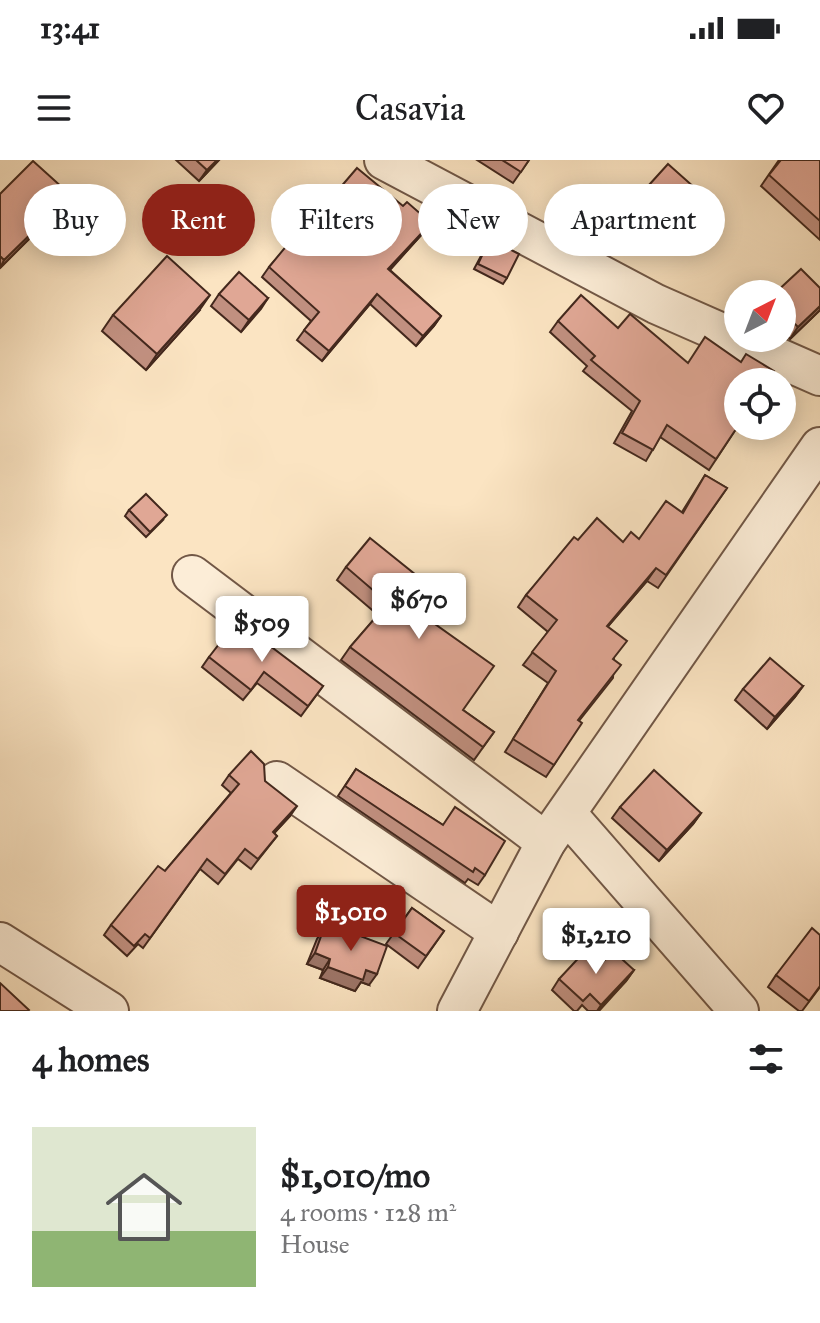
<!DOCTYPE html>
<meta charset="utf-8">
<style>
:root{--surface:#fff;--page:#f6f6f6;--text:#202124;--muted:#757577;--accent:#8f2418}
body{margin:0;font-family:"IM FELL Great Primer",serif;background:var(--page);color:var(--text);height:100vh;display:flex;flex-direction:column;font-size:30px;white-space:nowrap}
*{box-sizing:border-box;margin:0}
p{font-size:26px;color:var(--muted)}
.icon{flex:none;width:44px;height:44px;fill:none;stroke:currentColor;stroke-width:2;stroke-linecap:round;stroke-linejoin:round}
.map{position:relative;height:851px;overflow:hidden}
.sheet{display:flex;flex-direction:column;background:var(--surface);flex:1}
.sheet>*{flex:none}
.hud{position:absolute;left:24px;top:24px;width:772px;height:72px;display:flex;gap:16px}
.needle{width:52px;rotate:42deg}
.tools{position:absolute;left:724px;top:120px;display:grid;gap:16px}
.tools a{display:grid;place-items:center;width:72px;height:72px;border-radius:50%;background:var(--surface);box-shadow:0 4px 20px #0003;font-size:40px}
.price{position:absolute;translate:-50% -68px;padding:0 18px;border-radius:8px;background:#fff;color:#222;font-size:26px;line-height:52px;filter:drop-shadow(0 2px 4px #0008)}
.price::after{content:'';position:absolute;left:50%;top:48px;width:24px;height:18px;margin-left:-12px;background:inherit;clip-path:polygon(0 0,100% 0,50% 100%)}
.price.selected{background:var(--accent);color:#fff}
ul{padding:0;list-style:none}
li{display:flex;align-items:center;gap:24px;height:200px;padding:0 32px}
li span{display:grid;place-items:center;flex:none;width:224px;height:160px;border-radius:0px;color:#555}
li>.icon{margin-inline-start:auto}
span .icon{width:96px;height:96px;fill:#fffc;stroke-width:1}
li b{font-size:34px}
h2{display:flex;justify-content:space-between;align-items:center;height:96px;padding:0 32px;font-size:34px}
.tag{padding:0 28px;border-radius:36px;background:var(--surface);box-shadow:0 4px 20px #0003;font-size:28px;line-height:72px}
.tag.selected{background:var(--accent);color:#fff}
.status{display:flex;justify-content:space-between;align-items:center;height:56px;padding:0 40px;background:var(--surface);direction:ltr}
.status svg{height:22px;fill:currentColor}
header{display:flex;justify-content:space-between;align-items:center;height:104px;padding:0 32px;background:var(--surface);font-size:36px;font-weight:600}
.map>svg:first-child{display:block}
.lines{fill:none;stroke-linecap:round;stroke-linejoin:round}
.minor-casing{stroke:#715746;stroke-width:42}
.minor{stroke:#fcedd7;stroke-width:38}
.wall{fill:#c19080;stroke:#43281d;stroke-width:2}
.shaded-wall{fill:#9d7568;stroke:#43281d;stroke-width:2}
.building{fill:#e0a795;stroke:#43281d;stroke-width:2}
</style>
<div class="status"><b>13:41</b><svg viewBox="0 0 49 12"><path d="M0 12V9h3v3zM5 12V6h3v6zM10 12V3h3v9zM15 12V0h3v12zM26 1h20v11H26zM47 4h2v5h-2z"/></svg></div>
<header><svg class="icon" aria-label="menu" viewBox="0 0 24 24"><path d="M4 6h16M4 12h16M4 18h16"/></svg>Casavia<svg class="icon" aria-label="heart" viewBox="0 0 24 24"><path d="M12 20l-8-8c-3-5 5-10 8-4 3-6 11-1 8 4z"/></svg></header>
<div class="map">
<svg width="820" height="851" viewBox="0 0 820 851">
<rect width="100%" height="100%" fill="#fbe4c2"/>
<filter id="stains"><feTurbulence type="fractalNoise" baseFrequency=".0025" numOctaves="4"/><feColorMatrix values="0 0 0 0 .2 0 0 0 0 .09 0 0 0 0 .02 0 0 0 .5 -.17"/></filter>
<radialGradient id="worn" r=".72"><stop offset=".6" stop-color="#630" stop-opacity="0"/><stop offset="1" stop-color="#630" stop-opacity=".3"/></radialGradient>
<g class="lines">
<defs>
<g id="minor">
<polyline points="384,0 656,144 820,216"/>
<polyline points="192,415 546,682"/>
<polyline points="277,621 499,772"/>
<polyline points="567,654 739,851"/>
<polyline points="0,782 109,851"/>
<polyline points="457,851 546,682 820,287"/>
</g>
</defs>
<use href="#minor" class="minor-casing"/>
<use href="#minor" class="minor"/>
</g>
<g class="wall">
<polygon points="176,0 219,0 199,21"/>
<polygon points="477,0 529,0 513,23"/>
<polygon points="779,0 820,0 820,80 761,26"/>
<polygon points="339,29 423,73 390,110 441,156 434,166 416,186 370,144 322,201 297,180 311,161 262,117 269,107"/>
<polygon points="0,34 74,38 66,49 41,76 36,72 0,108"/>
<polygon points="704,36 696,48 660,89 623,57 630,46"/>
<polygon points="490,79 507,118 503,124 474,109"/>
<polygon points="219,134 268,138 241,172 211,146"/>
<polygon points="782,134 820,150 790,179 782,170"/>
<polygon points="199,151 146,210 102,171 113,155"/>
<polygon points="558,161 618,168 738,266 709,310 660,277 646,301 614,283 632,251 583,211 587,206 550,172"/>
<polygon points="705,315 727,328 658,428 647,421 608,466 614,499 613,518 579,561 554,605 546,617 505,592 548,523 523,505 548,472 518,447 526,435 578,380 623,382 639,379 682,352"/>
<polygon points="129,350 163,360 146,377 125,356"/>
<polygon points="346,407 452,444 436,465 463,550 494,572 474,600 341,500 350,487 378,455 337,420"/>
<polygon points="209,497 323,526 301,556 257,523 243,540 202,507"/>
<polygon points="803,526 795,537 767,569 735,540 743,529"/>
<polygon points="356,609 443,665 485,715 478,725 468,719 465,723 338,636"/>
<polygon points="229,615 265,621 290,656 274,673 277,676 251,709 238,699 218,724 200,709 143,788 138,784 127,796 104,775 111,765 165,711 231,633 222,625"/>
<polygon points="620,647 701,653 693,664 659,701 612,658"/>
<polygon points="412,748 444,771 418,808 386,784"/>
<polygon points="324,768 336,773 339,768 369,825 361,822 355,831 320,818 323,810 307,804 317,779"/>
<polygon points="602,803 634,810 626,821 599,851 588,851 582,845 577,851 574,851 552,830 559,819"/>
<polygon points="776,815 820,827 802,851 799,851 768,827"/>
</g>
<g class="shaded-wall">
<polygon points="217,0 219,0 199,21 207,10"/>
<polygon points="704,36 696,48 660,89 667,78"/>
<polygon points="74,38 66,49 41,76 48,65"/>
<polygon points="44,61 36,72 0,108 4,100"/>
<polygon points="431,63 423,73 381,119 388,109"/>
<polygon points="377,134 370,144 322,201 329,191"/>
<polygon points="210,135 199,151 146,210 157,194"/>
<polygon points="268,138 261,149 241,172 249,160"/>
<polygon points="820,146 820,150 790,179 798,167"/>
<polygon points="441,156 434,166 416,186 423,176"/>
<polygon points="656,408 647,421 598,478 607,466"/>
<polygon points="803,526 795,537 767,569 775,557"/>
<polygon points="297,646 290,656 266,682 273,672"/>
<polygon points="701,653 693,664 659,701 667,690"/>
<polygon points="315,793 330,799 323,810 307,804"/>
<polygon points="328,807 366,810 377,814 369,825 361,822 355,831 320,818"/>
<polygon points="634,810 626,821 597,851 601,845"/>
</g>
<g class="building">
<polygon points="196,0 217,0 207,10"/>
<polygon points="502,0 529,0 521,12"/>
<polygon points="781,0 820,0 820,61 769,15"/>
<polygon points="33,1 74,38 48,65 44,61 4,100 0,96 0,34"/>
<polygon points="668,4 704,36 667,78 630,46"/>
<polygon points="357,8 403,46 407,42 431,63 388,109 441,156 423,176 377,134 329,191 304,170 319,152 269,107 336,26 339,29"/>
<polygon points="490,79 519,94 507,118 478,104"/>
<polygon points="167,96 210,135 157,194 113,155"/>
<polygon points="801,109 820,128 820,146 798,167 782,151 782,134 774,134"/>
<polygon points="239,112 268,138 249,160 219,134"/>
<polygon points="581,135 618,168 630,154 688,203 705,177 741,202 746,194 774,211 767,222 738,222 738,266 716,299 667,265 653,290 622,273 640,241 591,200 595,196 558,161"/>
<polygon points="705,315 727,328 666,415 656,408 607,466 627,481 613,499 621,505 578,560 582,563 554,605 513,579 556,511 532,492 557,460 526,435 574,377 578,380 597,358 623,382 631,372 639,379 666,341 683,353"/>
<polygon points="146,334 167,355 150,372 129,350"/>
<polygon points="370,378 452,444 435,464 494,506 463,550 494,572 483,587 350,487 388,443 346,407"/>
<polygon points="237,461 323,526 308,546 264,512 251,530 209,497"/>
<polygon points="770,498 803,526 775,557 743,529"/>
<polygon points="251,591 264,604 265,621 297,646 273,672 277,676 258,699 245,689 225,714 207,699 150,778 145,774 134,786 111,765 158,706 165,711 239,624 229,615"/>
<polygon points="356,609 443,665 455,647 505,681 485,715 475,708 473,712 345,626"/>
<polygon points="654,610 701,653 667,690 620,647"/>
<polygon points="412,748 444,771 426,796 394,773"/>
<polygon points="324,768 338,773 339,768 387,786 377,814 366,810 363,820 328,807 330,799 315,793"/>
<polygon points="812,768 820,775 820,826 809,841 776,815"/>
<polygon points="587,789 602,803 613,791 634,810 601,845 590,834 583,841 559,819"/>
<polygon points="0,823 29,850 28,851 0,851"/>
</g>
<rect width="100%" height="100%" filter="url(#stains)"/>
<rect width="100%" height="100%" fill="url(#worn)"/>
</svg>
<div class="tools">
<a><svg class="needle" viewBox="-14 -14 28 28"><path d="M0-13l5 13h-10z" fill="#e53935"/><path d="M0 13l5-13h-10z" fill="#757577"/></svg></a>
<a><svg class="icon" aria-label="locate" viewBox="0 0 24 24"><circle cx="12" cy="12" r="6"/><path d="M12 2v4M12 18v4M2 12h4M18 12h4"/></svg></a>
</div>
<b class="price" style="left:419px;top:481px">$670</b>
<b class="price" style="left:262px;top:504px">$509</b>
<b class="price selected" style="left:351px;top:793px">$1,010</b>
<b class="price" style="left:596px;top:816px">$1,210</b>
<div class="hud">
<a class="tag">Buy</a>
<a class="tag selected">Rent</a>
<a class="tag">Filters</a>
<a class="tag">New</a>
<a class="tag">Apartment</a>
</div>
</div>
<section class="sheet">
<h2>4 homes<svg class="icon" aria-label="filters" viewBox="0 0 24 24"><path d="M4 7h16M4 17h16"/><circle cx="9" cy="7" r="2"/><circle cx="15" cy="17" r="2"/></svg></h2>
<ul>
<li><span style="background:linear-gradient(#dfe7d0 65%,#8fb573 0)"><svg class="icon" aria-label="home" viewBox="0 0 24 24"><path d="M3 11l9-7 9 7M6 9v11h12V9"/></svg></span><div><b>$1,010/mo</b><p>4 rooms · 128 m²</p><p>House</p></div></li>
</ul>
</section>
